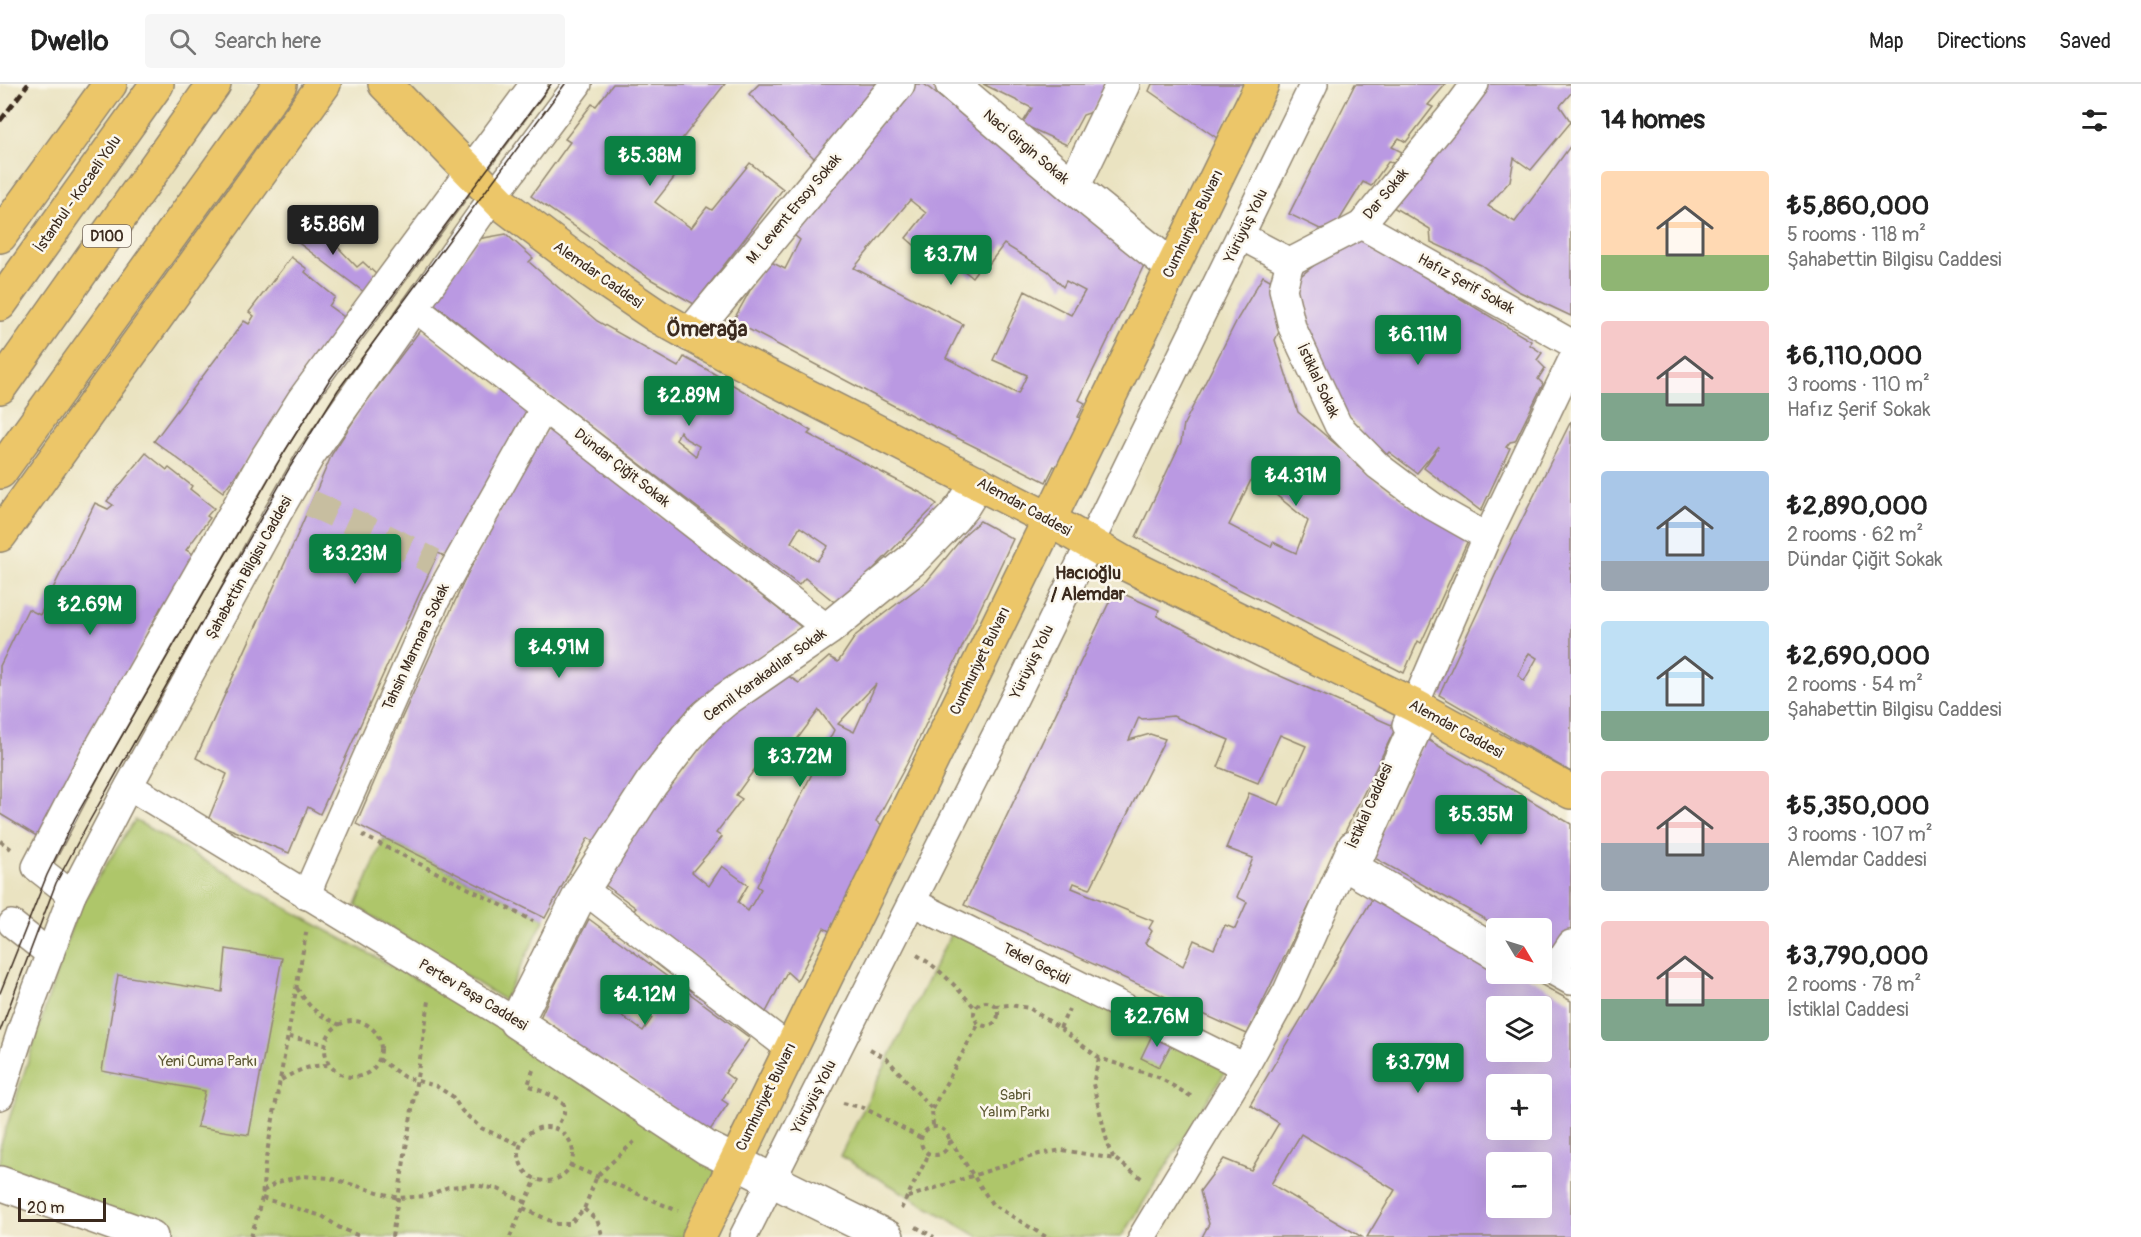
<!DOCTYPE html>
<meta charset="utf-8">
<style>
:root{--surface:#fff;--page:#f6f6f6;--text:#222;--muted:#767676;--line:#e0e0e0;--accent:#0b8043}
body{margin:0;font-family:Pangolin,sans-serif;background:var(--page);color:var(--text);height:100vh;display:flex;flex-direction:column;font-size:22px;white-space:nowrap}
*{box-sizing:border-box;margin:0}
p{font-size:20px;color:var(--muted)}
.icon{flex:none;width:33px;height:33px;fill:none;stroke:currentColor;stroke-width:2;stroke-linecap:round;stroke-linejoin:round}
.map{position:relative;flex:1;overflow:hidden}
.panel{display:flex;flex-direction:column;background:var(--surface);width:570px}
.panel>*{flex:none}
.needle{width:39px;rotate:128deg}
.buttons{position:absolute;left:1486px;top:834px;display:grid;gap:12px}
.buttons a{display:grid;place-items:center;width:66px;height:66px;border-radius:6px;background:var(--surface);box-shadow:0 6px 24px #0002;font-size:30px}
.scale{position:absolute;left:18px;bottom:15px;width:88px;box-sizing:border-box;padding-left:6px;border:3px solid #3b2a1e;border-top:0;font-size:16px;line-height:21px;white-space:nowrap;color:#3b2a1e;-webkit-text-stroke:4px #fbf7ec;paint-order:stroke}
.price{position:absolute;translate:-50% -51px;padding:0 14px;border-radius:6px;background:var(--accent);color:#fff;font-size:20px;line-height:39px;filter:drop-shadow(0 2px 3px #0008)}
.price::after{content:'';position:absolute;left:50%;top:36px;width:18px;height:14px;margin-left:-9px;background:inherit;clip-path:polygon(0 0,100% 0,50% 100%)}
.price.current{background:#222;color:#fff}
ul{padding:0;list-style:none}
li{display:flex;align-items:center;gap:18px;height:150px;padding:0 30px}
li span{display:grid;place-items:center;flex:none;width:168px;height:120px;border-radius:6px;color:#555}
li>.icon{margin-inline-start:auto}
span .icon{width:72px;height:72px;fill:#fffc;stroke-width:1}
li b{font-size:26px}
h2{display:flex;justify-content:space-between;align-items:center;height:72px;padding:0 30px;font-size:26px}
header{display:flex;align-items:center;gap:36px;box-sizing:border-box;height:84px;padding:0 30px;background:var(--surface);border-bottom:2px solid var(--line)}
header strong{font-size:28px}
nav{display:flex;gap:33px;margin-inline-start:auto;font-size:21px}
.search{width:420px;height:54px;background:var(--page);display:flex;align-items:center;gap:15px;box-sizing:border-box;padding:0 21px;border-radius:6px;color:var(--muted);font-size:22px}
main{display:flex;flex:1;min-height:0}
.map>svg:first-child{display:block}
.green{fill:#aec66b;stroke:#747844;stroke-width:1.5}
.building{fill:#ba99e2;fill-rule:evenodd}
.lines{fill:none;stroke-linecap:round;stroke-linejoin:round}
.pedestrian-tunnel{stroke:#c7bea0;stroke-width:27;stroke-dasharray:27 14;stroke-linecap:butt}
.pedestrian-casing{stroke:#928670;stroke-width:30}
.minor-casing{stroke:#928670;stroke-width:36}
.primary-casing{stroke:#928670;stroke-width:36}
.trunk-casing{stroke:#928670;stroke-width:36}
.path{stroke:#928670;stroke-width:4;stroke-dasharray:4.5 4.5;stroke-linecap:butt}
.pedestrian{stroke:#fff;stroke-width:27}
.minor{stroke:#fff;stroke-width:33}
.primary{stroke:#ecc669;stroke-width:33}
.trunk{stroke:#ecc669;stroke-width:33}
.tram{stroke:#3b2a1e;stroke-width:1.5}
.rail{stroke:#3b2a1e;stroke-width:4.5;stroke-dasharray:9 4.5;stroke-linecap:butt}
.labels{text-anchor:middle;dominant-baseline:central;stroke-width:5;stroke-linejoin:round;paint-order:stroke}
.shield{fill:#fbf7ec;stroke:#75685c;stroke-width:1.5}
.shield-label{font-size:14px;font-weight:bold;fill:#3b2a1e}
.street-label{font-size:15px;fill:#3b2a1e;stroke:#fbf7ec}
.park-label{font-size:15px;fill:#5e5935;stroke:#fbf7ec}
.quarter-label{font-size:18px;font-weight:bold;fill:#3b2a1e;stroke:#fbf7ec}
.district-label{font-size:21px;font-weight:bold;fill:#3b2a1e;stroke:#fbf7ec}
</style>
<header>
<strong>Dwello</strong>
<div class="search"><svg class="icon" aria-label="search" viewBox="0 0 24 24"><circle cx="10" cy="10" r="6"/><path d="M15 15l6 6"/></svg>Search here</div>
<nav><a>Map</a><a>Directions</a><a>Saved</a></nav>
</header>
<main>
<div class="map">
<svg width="1571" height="1153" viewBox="0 0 1571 1153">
<rect width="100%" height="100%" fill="#fbf7ec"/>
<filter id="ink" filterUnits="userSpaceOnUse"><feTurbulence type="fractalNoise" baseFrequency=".0167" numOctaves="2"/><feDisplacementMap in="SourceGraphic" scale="12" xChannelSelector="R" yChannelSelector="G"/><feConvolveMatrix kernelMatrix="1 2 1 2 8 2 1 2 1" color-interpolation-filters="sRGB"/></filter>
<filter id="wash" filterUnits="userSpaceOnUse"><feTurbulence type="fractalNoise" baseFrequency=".008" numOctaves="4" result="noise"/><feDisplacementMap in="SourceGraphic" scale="24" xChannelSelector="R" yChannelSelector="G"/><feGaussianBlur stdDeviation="1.35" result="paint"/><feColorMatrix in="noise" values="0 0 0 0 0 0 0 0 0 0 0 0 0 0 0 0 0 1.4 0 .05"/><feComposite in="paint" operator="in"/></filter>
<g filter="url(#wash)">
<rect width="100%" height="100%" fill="#eae3c1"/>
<g class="green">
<polygon points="135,736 286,824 541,964 719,1086 685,1153 192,1153 0,1087 0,1063 77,826"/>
<polygon points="384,754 545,834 504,916 356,822"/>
<polygon points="956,839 1232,977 1122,1153 979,1153 840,1072"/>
</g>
<g id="blocks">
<g class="building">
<polygon points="613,0 725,0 667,74 681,85 655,118 691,144 707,123 712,126 750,79 783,105 694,220 652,196 531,112 570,58 565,55 592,20 596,22"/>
<polygon points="759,0 888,0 818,78 749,10"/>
<path d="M912,0H924L1145,179L1079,316L1085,319L1078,333L1084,336L1060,385L1054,382L1046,398L915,333L733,237L767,176L785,185L800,156L790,148ZM910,116L926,129L906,154L951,193L959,183L972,193L985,176L989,180L1004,160L1048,187L1063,203L1066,197L1085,207L1071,231L1025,207L993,276L1027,291L1018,310L946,274L963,240L854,184Z"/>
<polygon points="983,0 1105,0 1092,28 1083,31 1067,61 1022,40 1032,24"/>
<polygon points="1152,0 1244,0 1217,54 1149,7"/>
<polygon points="1355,0 1446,0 1428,21 1433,23 1406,58 1399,54 1392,63 1402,68 1394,79 1388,78 1371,102 1363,98 1337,140 1320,145 1289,130"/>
<polygon points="1486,0 1571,0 1571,9 1560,22 1571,38 1531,86 1514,74 1510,97 1488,122 1515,138 1571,61 1571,232 1518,207 1481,181 1431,158 1430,145 1393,123"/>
<polygon points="303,135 322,155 327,152 357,183 363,178 377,191 364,208 288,151"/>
<path d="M506,150L533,174L529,178L597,237L678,283L684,273L706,285L811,347L808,350L923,410L937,420L838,521L805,494L799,501L535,300L431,217L478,155ZM680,347L686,355L699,362L696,372L676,356ZM800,443L828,462L817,477L791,458Z"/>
<polygon points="1353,150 1531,257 1530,261 1542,269 1537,276 1545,284 1538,295 1543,300 1515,357 1510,358 1506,363 1510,364 1481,427 1424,384 1439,362 1417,389 1389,368 1385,373 1358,351 1362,346 1339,324 1287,203"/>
<polygon points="291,173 307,185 305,188 335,213 329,222 351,238 223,408 154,357 244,237 249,240 254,232 249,228"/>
<path d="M1263,192L1279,201L1287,231L1275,256L1298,328L1359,380L1357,382L1410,421L1469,454L1421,559L1418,557L1404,589L1136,453L1181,358L1184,340L1238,234ZM1253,392L1308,437L1296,469L1273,458L1271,463L1229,441Z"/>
<polygon points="421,245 502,310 506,305 534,325 451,475 438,469 320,730 308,723 289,769 208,736 227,690 196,674 293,461 332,370 363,322"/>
<path d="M1571,337V688L1439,611L1504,472ZM1529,569L1537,574L1524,597L1518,591Z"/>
<polygon points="550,343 801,543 690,623 657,664 632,703 600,760 588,754 545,834 356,740 399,640 467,491 492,441 536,361"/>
<polygon points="146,369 167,386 169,384 192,402 190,405 214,424 207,432 210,434 186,466 195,471 165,524 161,523 40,754 0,730 0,582 28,525 40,531 95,419 108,425 113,421 107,417"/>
<path d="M980,437L1013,455L909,676L876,737L884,742L831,848L824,844L797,897L787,888L766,928L633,827L636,824L600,797L666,707L718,641L782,588L799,599L829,573L838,578L856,551L927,497L966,449ZM876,600L854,648L838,640ZM819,626L834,646L770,773L757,802L761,805L748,827L738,818L748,801L722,782L709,802L692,788L722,753L716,749L742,715L736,711L759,679L771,690Z"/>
<path d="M1115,506L1159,526L1157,532L1262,584L1394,642V647L1247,950L964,821ZM1173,632L1229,656L1218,683L1258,699L1280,651L1306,662L1279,721L1249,709L1226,764L1253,774L1237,813L1247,818L1235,845L1225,841L1214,865L1194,856L1183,882L1145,859L1152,847L1149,844L1153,837L1072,804L1074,799L1090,805L1165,655L1150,650L1129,656L1139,633L1142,635Z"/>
<polygon points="1425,654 1571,740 1571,846 1554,874 1542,868 1542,844 1501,844 1371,772"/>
<path d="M1377,807L1497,875V890H1522L1571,917V1153H1367L1395,1106L1301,1050L1271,1100L1362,1153H1202L1209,1140L1200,1107L1224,1075L1251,1086L1279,1039L1250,1021ZM1497,922H1542V968H1497ZM1497,1000H1542V1046H1497ZM1497,1078H1542V1124H1497Z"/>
<path d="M589,835L750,954L725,989L734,996L722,1016L728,1020L708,1049L605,976L599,984L570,954L540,934L552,907ZM622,910L652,934L643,947L612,925Z"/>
<polygon points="226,865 282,874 249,1051 197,1043 205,1007 102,987 118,891 222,908"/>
<polygon points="1155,945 1174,955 1159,983 1141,974"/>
</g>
</g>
</g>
<g filter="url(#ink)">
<use href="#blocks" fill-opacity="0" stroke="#928670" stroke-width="1.5"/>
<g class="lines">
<polyline class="pedestrian-tunnel" points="310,419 385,453 434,478"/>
<defs>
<g id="pedestrian">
<polyline points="1361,141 1571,259"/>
<polyline points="1241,152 1290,178 1361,141 1458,23 1475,0"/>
<polyline points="1290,178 1283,205 1292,243 1338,341 1378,382 1406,403 1434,423 1487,453"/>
<polyline points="415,224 828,545"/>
<polyline points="1406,641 1487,453 1571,278"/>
<polyline points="129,702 516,938"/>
<polyline points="583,805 789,964"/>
<polyline points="72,811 36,783 93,673 263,375 301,315 345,255 534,0"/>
<polyline points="307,812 313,795 436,516 544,324"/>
<polyline points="912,818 1245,983"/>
<polyline points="12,840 50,870"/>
<polyline points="1542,881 1571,897"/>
<polyline points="1553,887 1571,860"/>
<polyline points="0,1012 24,938 72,811 124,711 278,429 311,372 415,224 483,127 578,0"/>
<polyline points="743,1153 1014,615 1314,0"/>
<polyline points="1142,1153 1245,983 1287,907 1352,761"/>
</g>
<g id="minor">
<polyline points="952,0 1073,103 1172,183"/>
<polyline points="1073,103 1123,0"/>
<polyline points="690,251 898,0"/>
<polyline points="1423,626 1352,784 1497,869"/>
<polyline points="0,1099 151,1153"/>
<polyline points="887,1153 707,1064 516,938 583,805 651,700 686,654 707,631 725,616 828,545 912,476 953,434 963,422 978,398"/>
</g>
<g id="primary">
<polyline points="385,0 502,120 588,185 657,232 729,272 1039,430 1126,480 1415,622 1571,708"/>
<polyline points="0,388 280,0"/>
<polyline points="0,451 324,0"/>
<polyline points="699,1153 1262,0"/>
</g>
<g id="trunk">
<polyline points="0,152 110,0"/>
<polyline points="0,220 157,0"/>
<polyline points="0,303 214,0"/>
</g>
</defs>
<use href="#pedestrian" class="pedestrian-casing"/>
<use href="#minor" class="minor-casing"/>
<use href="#primary" class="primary-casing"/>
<use href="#trunk" class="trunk-casing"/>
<g class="path">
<polyline points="362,751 533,837"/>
<polyline points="0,757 14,767"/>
<path d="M917,871C941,885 957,904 976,925"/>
<path d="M297,904C311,926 317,930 340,941"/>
<circle cx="986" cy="930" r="12"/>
<polyline points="995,922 1010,921 1029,924 1060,944 1099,974 1158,993 1194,1014"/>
<circle cx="353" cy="965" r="28"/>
<polyline points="1060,944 1069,925"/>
<polyline points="289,953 326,960"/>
<polyline points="870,965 887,975 932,1025 933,1042"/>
<polyline points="1099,974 1093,1000 1109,1065 1114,1074"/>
<polyline points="379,975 404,993 436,1002 452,1012 462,1027 481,1044 521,1061"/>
<polyline points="533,986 528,1001 557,1014 564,1021 564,1030 556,1045"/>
<path d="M281,996C298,986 310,981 330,981"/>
<polyline points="843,1019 864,1024 921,1054"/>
<polyline points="932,1025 979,939"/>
<circle cx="935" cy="1057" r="14"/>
<circle cx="546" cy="1070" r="27"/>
<polyline points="950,1056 992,1120 1046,1153"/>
<polyline points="570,1081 678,1127"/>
<polyline points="263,1107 278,1098 302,1092 330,1094 398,1114 427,1112 448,1103 474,1101 498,1105 525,1118"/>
<polyline points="908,1113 1039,1070 1062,1066 1115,1075 1144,1096"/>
<polyline points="262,1114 322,1132 340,1144 362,1153"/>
<polyline points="523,1124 557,1140 570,1140 584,1125 597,1092 637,1055"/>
<polyline points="584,1125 597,1136 603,1153"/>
<polyline points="901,1125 929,1070"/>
<polyline points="916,1143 934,1153"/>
<polyline points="251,1153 262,1114 265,1080 307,844"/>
<polyline points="392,1153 429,917"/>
<polyline points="510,1153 536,1095"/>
</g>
<use href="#pedestrian" class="pedestrian"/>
<use href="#minor" class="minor"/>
<use href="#primary" class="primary"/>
<use href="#trunk" class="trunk"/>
<g class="tram">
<polyline points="0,909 47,791 75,734 280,375 328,298 551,0"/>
<polyline points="0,947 56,799 86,743 290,383 338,306 565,0"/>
</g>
<polyline class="rail" points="0,37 28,0"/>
</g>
</g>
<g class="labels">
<rect class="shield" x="83" y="141" width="48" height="22" rx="4.5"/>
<g class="shield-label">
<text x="107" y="152">D100</text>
</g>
<g class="street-label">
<text transform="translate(1026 63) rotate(40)">Naci Girgin Sokak</text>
<text transform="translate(78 110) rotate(-55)">İstanbul - Kocaeli Yolu</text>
<text transform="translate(1386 110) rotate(-50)">Dar Sokak</text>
<text transform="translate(794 125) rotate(-50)">M. Levent Ersoy Sokak</text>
<text transform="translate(1193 140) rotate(-64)">Cumhuriyet Bulvarı</text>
<text transform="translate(1246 142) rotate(-64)">Yürüyüş Yolu</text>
<text transform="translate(598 191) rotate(35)">Alemdar Caddesi</text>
<text transform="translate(1466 200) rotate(29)">Hafız Şerif Sokak</text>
<text transform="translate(1318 297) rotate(65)">İstiklal Sokak</text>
<text transform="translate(622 384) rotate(38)">Dündar Çiğit Sokak</text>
<text transform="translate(1024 423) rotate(29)">Alemdar Caddesi</text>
<text transform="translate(249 484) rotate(-61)">Şahabettin Bilgisu Caddesi</text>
<text transform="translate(416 563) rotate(-65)">Tahsin Marmara Sokak</text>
<text transform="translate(980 577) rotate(-64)">Cumhuriyet Bulvarı</text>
<text transform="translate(1032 578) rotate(-64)">Yürüyüş Yolu</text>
<text transform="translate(765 591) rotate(-36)">Cemil Karakadılar Sokak</text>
<text transform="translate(1456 645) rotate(29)">Alemdar Caddesi</text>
<text transform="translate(1370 722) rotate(-66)">İstiklal Caddesi</text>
<text transform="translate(1036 880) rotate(27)">Tekel Geçidi</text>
<text transform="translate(473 911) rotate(31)">Pertev Paşa Caddesi</text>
<text transform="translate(766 1013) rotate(-64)">Cumhuriyet Bulvarı</text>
<text transform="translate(814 1013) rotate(-63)">Yürüyüş Yolu</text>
</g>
<g class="park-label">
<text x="208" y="977">Yeni Cuma Parkı</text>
<text x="1015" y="1011">Sabri<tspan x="1015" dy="17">Yalım Parkı</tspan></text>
</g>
<g class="quarter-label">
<text x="1088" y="489">Hacıoğlu<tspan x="1088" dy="21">/ Alemdar</tspan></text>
</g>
<g class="district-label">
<text x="707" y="245">Ömerağa</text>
</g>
</g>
</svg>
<div class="buttons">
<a><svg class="needle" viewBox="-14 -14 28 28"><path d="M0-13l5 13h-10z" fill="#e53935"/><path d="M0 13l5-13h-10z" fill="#767676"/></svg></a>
<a><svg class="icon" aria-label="layers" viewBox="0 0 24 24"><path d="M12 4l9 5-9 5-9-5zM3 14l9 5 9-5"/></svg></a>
<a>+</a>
<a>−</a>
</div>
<div class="scale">20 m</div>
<b class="price" style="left:650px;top:103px">₺5.38M</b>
<b class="price current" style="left:333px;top:172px">₺5.86M</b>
<b class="price" style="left:951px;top:202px">₺3.7M</b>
<b class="price" style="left:1418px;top:282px">₺6.11M</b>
<b class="price" style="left:689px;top:343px">₺2.89M</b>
<b class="price" style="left:1296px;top:423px">₺4.31M</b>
<b class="price" style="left:355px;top:501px">₺3.23M</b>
<b class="price" style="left:90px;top:552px">₺2.69M</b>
<b class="price" style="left:559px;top:595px">₺4.91M</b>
<b class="price" style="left:800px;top:704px">₺3.72M</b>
<b class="price" style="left:1481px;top:762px">₺5.35M</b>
<b class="price" style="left:645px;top:942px">₺4.12M</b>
<b class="price" style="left:1157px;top:964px">₺2.76M</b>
<b class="price" style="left:1418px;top:1010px">₺3.79M</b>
</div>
<section class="panel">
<h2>14 homes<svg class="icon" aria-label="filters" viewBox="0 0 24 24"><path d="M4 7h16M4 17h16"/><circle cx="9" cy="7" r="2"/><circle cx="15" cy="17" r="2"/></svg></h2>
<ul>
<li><span style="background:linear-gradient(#ffd9b3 70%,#8fb573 0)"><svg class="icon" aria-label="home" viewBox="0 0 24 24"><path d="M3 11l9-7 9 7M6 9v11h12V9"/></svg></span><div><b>₺5,860,000</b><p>5 rooms · 118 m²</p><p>Şahabettin Bilgisu Caddesi</p></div></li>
<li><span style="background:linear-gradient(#f6c9c9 60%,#7fa58c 0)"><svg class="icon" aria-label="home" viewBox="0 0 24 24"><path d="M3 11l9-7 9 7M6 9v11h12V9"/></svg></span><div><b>₺6,110,000</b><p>3 rooms · 110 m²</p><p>Hafız Şerif Sokak</p></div></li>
<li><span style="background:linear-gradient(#a9c7e8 75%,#9aa5b1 0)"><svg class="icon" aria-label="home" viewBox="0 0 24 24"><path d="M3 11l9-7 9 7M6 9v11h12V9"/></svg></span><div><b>₺2,890,000</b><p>2 rooms · 62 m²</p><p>Dündar Çiğit Sokak</p></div></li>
<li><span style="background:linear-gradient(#bfe0f5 75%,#7fa58c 0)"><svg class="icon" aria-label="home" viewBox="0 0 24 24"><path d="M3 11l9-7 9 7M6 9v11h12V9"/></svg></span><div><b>₺2,690,000</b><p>2 rooms · 54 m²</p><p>Şahabettin Bilgisu Caddesi</p></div></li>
<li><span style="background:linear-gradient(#f6c9c9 60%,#9aa5b1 0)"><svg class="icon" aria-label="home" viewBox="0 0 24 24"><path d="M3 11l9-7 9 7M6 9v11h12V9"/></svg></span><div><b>₺5,350,000</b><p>3 rooms · 107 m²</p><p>Alemdar Caddesi</p></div></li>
<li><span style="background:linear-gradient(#f6c9c9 65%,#7fa58c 0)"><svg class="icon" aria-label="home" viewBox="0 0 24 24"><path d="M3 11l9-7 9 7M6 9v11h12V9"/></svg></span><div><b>₺3,790,000</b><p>2 rooms · 78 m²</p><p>İstiklal Caddesi</p></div></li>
</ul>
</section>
</main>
